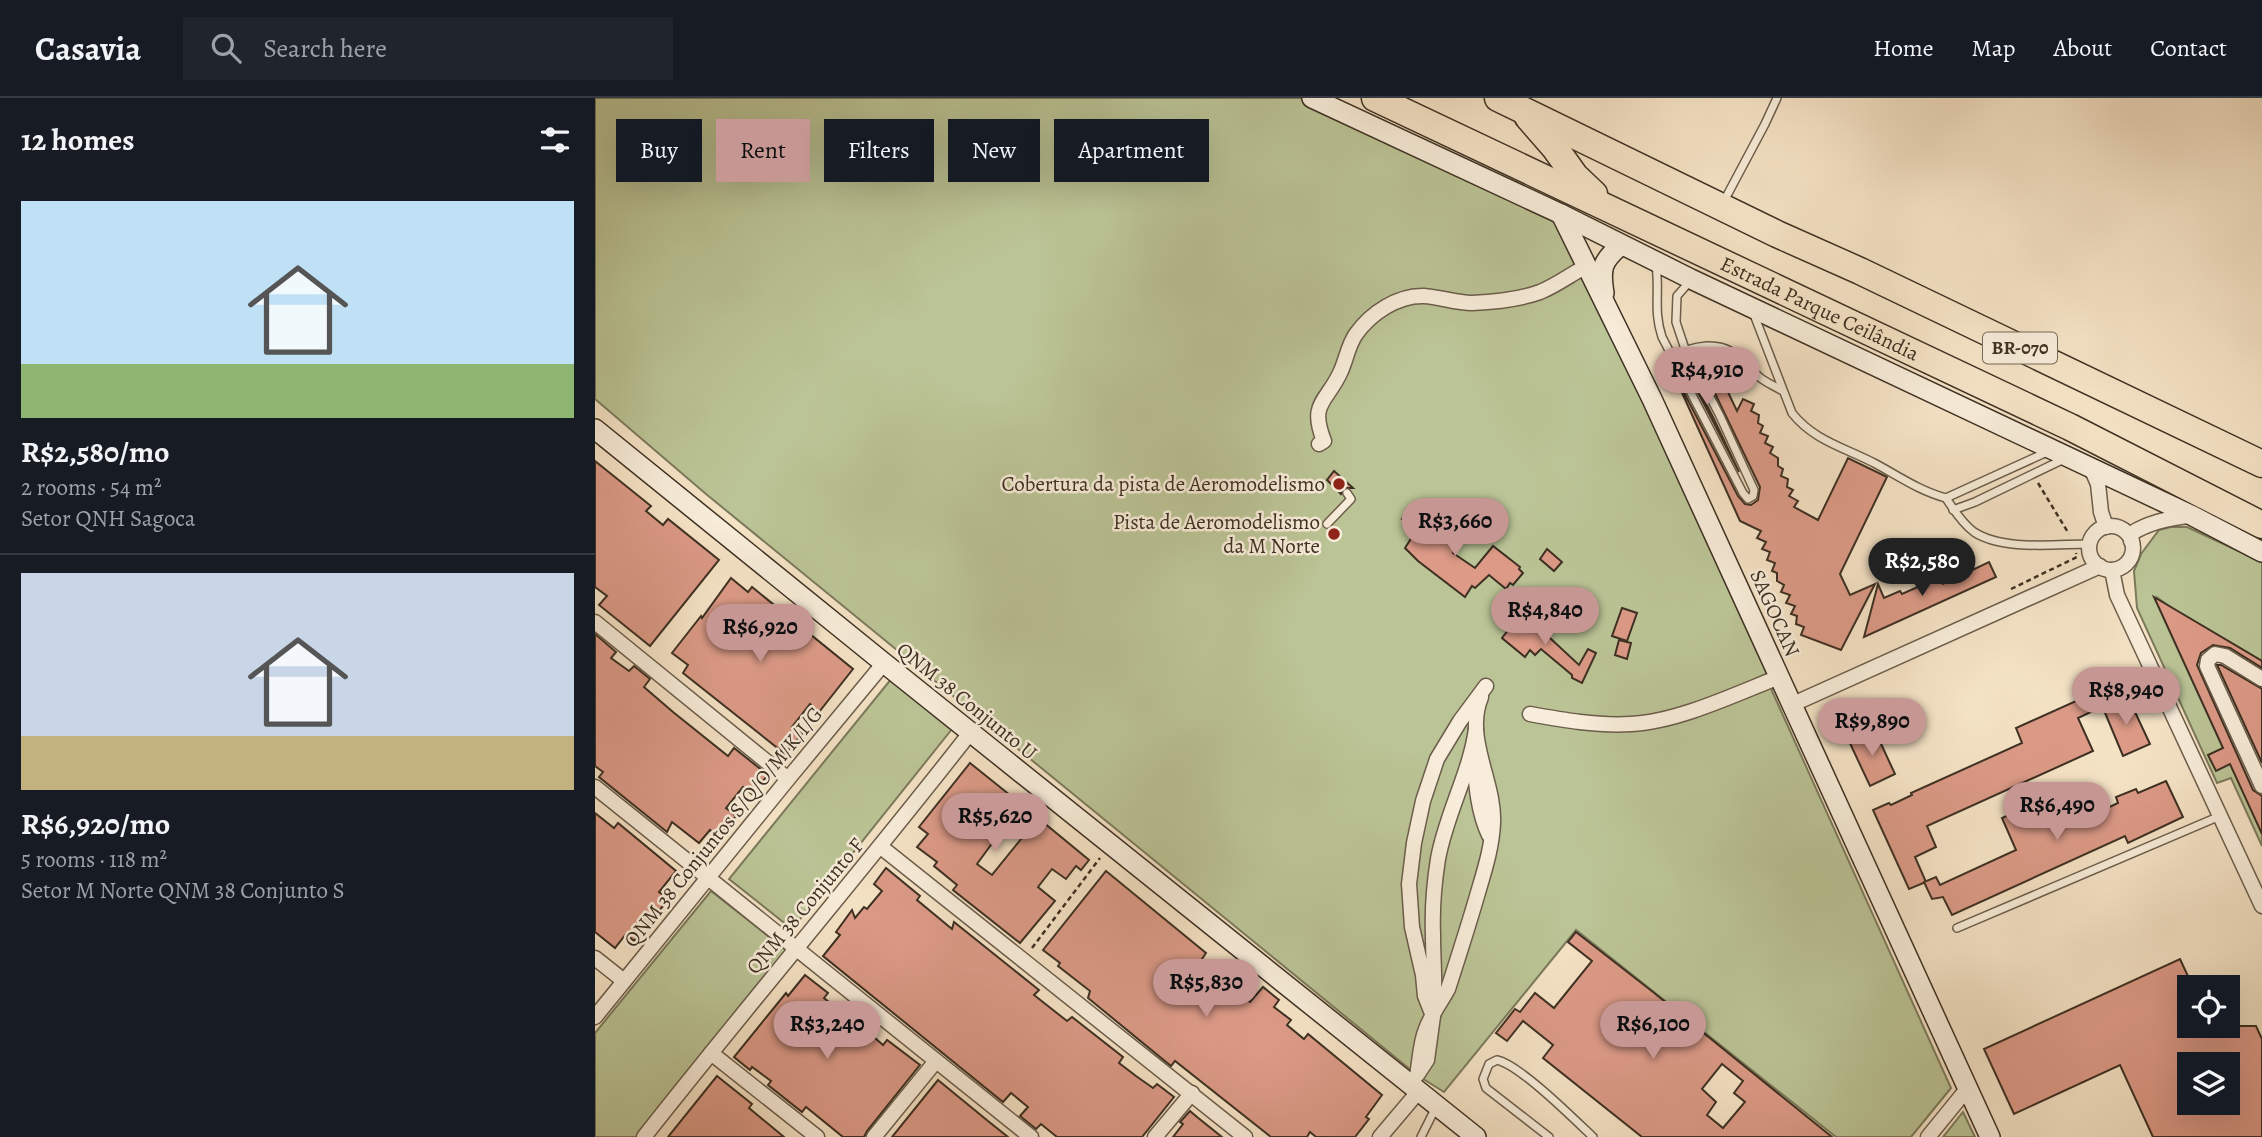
<!DOCTYPE html>
<meta charset="utf-8">
<style>
:root{--surface:#171b24;--page:#20242c;--text:#f1f3f6;--muted:#9ea1a6;--line:#363941;--accent:#c59692}
body{margin:0;font-family:Alegreya,serif;background:var(--page);color:var(--text);height:100vh;display:flex;flex-direction:column;font-size:26px;white-space:nowrap}
*{box-sizing:border-box;margin:0}
p{font-size:23px;color:var(--muted)}
.icon{flex:none;width:38px;height:38px;fill:none;stroke:currentColor;stroke-width:2;stroke-linecap:round;stroke-linejoin:round}
.map{position:relative;flex:1;overflow:hidden}
.details{display:flex;flex-direction:column;background:var(--surface);width:595px}
.details>*{flex:none}
.top-card{position:absolute;left:21px;top:21px;width:665px;height:63px;display:flex;gap:14px}
.fabs{position:absolute;left:1582px;top:877px;display:grid;gap:14px}
.fabs a{display:grid;place-items:center;width:63px;height:63px;border-radius:0px;background:var(--surface);box-shadow:0 7px 28px #0002;font-size:35px}
.price{position:absolute;translate:-50% -60px;padding:0 16px;border-radius:24px;background:var(--accent);color:#111;font-size:23px;line-height:46px;filter:drop-shadow(0 2px 4px #0008)}
.price::after{content:'';position:absolute;left:50%;top:42px;width:21px;height:16px;margin-left:-10px;background:inherit;clip-path:polygon(0 0,100% 0,50% 100%)}
.price.active{background:#222;color:#fff}
ul{padding:0;list-style:none}
li{display:grid;align-content:center;gap:14px;height:371px;padding:0 21px}
li+li{border-top:2px solid var(--line)}
li span{display:grid;place-items:center;height:217px;border-radius:0px;color:#555}
li>.icon{margin-inline-start:auto}
span .icon{width:126px;height:126px;fill:#fffc;stroke-width:1}
li b{font-size:30px}
h2{display:flex;justify-content:space-between;align-items:center;height:84px;padding:0 21px;font-size:30px}
.chip{padding:0 24px;border-radius:0px;background:var(--surface);box-shadow:0 7px 28px #0002;font-size:24px;line-height:63px}
.chip.active{background:var(--accent);color:#111}
header{display:flex;align-items:center;gap:42px;box-sizing:border-box;height:98px;padding:0 35px;background:var(--surface);border-bottom:2px solid var(--line)}
header strong{font-size:33px}
nav{display:flex;gap:38px;margin-inline-start:auto;font-size:24px}
.search{width:490px;height:63px;background:var(--page);display:flex;align-items:center;gap:18px;box-sizing:border-box;padding:0 24px;border-radius:0px;color:var(--muted);font-size:26px}
main{display:flex;flex:1;min-height:0}
.map>svg:first-child{display:block}
.green{fill:#bbc496;stroke:#7c7a5c;stroke-width:2}
.building{fill:#dc9a87;stroke:#3d3022;stroke-width:2;fill-rule:evenodd}
.lines{fill:none;stroke-linecap:round;stroke-linejoin:round}
.lane-casing{stroke:#6b5d4b;stroke-width:10}
.street-casing{stroke:#6b5d4b;stroke-width:17}
.secondary-casing{stroke:#3d3022;stroke-width:22}
.highway-casing{stroke:#3d3022;stroke-width:29}
.path{stroke:#3d3022;stroke-width:2.5;stroke-dasharray:5 3.5;stroke-linecap:butt}
.lane{stroke:#f8edda;stroke-width:7}
.street{stroke:#f8edda;stroke-width:14}
.secondary{stroke:#f8edda;stroke-width:19}
.highway{stroke:#f5e3c6;stroke-width:26}
.poi-dot{fill:#8f2418;stroke:#f8edda;stroke-width:2.5}
.labels{text-anchor:middle;dominant-baseline:central;stroke-width:5;stroke-linejoin:round;paint-order:stroke}
.shield{fill:#f8edda;stroke:#756959;stroke-width:2}
.shield-label{font-size:19px;font-weight:bold;fill:#3d3022}
.street-label{font-size:21px;fill:#3d3022;stroke:#f8edda}
.poi-label{font-size:21px;fill:#3d3022;stroke:#f8edda;text-anchor:end}
</style>
<header>
<strong>Casavia</strong>
<div class="search"><svg class="icon" aria-label="search" viewBox="0 0 24 24"><circle cx="10" cy="10" r="6"/><path d="M15 15l6 6"/></svg>Search here</div>
<nav><a>Home</a><a>Map</a><a>About</a><a>Contact</a></nav>
</header>
<main>
<section class="details">
<h2>12 homes<svg class="icon" aria-label="filters" viewBox="0 0 24 24"><path d="M4 7h16M4 17h16"/><circle cx="9" cy="7" r="2"/><circle cx="15" cy="17" r="2"/></svg></h2>
<ul>
<li><span style="background:linear-gradient(#bfe0f5 75%,#8fb573 0)"><svg class="icon" aria-label="home" viewBox="0 0 24 24"><path d="M3 11l9-7 9 7M6 9v11h12V9"/></svg></span><div><b>R$2,580/mo</b><p>2 rooms · 54 m²</p><p>Setor QNH Sagoca</p></div></li>
<li><span style="background:linear-gradient(#c9d6e8 75%,#c2b280 0)"><svg class="icon" aria-label="home" viewBox="0 0 24 24"><path d="M3 11l9-7 9 7M6 9v11h12V9"/></svg></span><div><b>R$6,920/mo</b><p>5 rooms · 118 m²</p><p>Setor M Norte QNM 38 Conjunto S</p></div></li>
</ul>
</section>
<div class="map">
<svg width="1667" height="1039" viewBox="0 0 1667 1039">
<rect width="100%" height="100%" fill="#f5e3c6"/>
<filter id="stains"><feTurbulence type="fractalNoise" baseFrequency=".00286" numOctaves="4"/><feColorMatrix values="0 0 0 0 .2 0 0 0 0 .09 0 0 0 0 .02 0 0 0 .5 -.17"/></filter>
<radialGradient id="worn" r=".72"><stop offset=".6" stop-color="#630" stop-opacity="0"/><stop offset="1" stop-color="#630" stop-opacity=".3"/></radialGradient>
<g class="green">
<polygon points="0,0 706,0 961,124 973,138 1174,577 1177,593 1356,990 1316,1039 1241,1039 981,832 849,994 822,977 111,396 0,301"/>
<polygon points="1576,429 1592,429 1667,464 1667,577 1563,500 1667,732 1667,748 1636,680 1622,685 1542,510 1539,473 1546,456 1564,432"/>
<polygon points="297,580 357,631 197,831 134,781"/>
<polygon points="116,793 191,852 42,1039 0,1039 0,935"/>
<polygon points="1368,1014 1380,1039 1348,1039"/>
</g>
<g class="building">
<polygon points="1074,266 1143,398 1150,406 1156,407 1163,402 1165,389 1115,285 1133,294 1142,313 1148,301 1159,306 1156,313 1164,317 1163,325 1168,328 1165,335 1173,338 1170,345 1178,349 1175,355 1183,360 1183,368 1188,371 1186,378 1193,381 1192,389 1198,392 1194,398 1203,403 1199,409 1223,422 1253,360 1292,379 1245,476 1255,497 1280,486 1246,552 1206,537 1209,529 1201,526 1202,518 1196,516 1200,508 1191,505 1195,497 1186,494 1189,487 1182,483 1182,475 1177,473 1180,465 1172,462 1175,454 1167,451 1171,444 1162,440 1166,433 1145,423"/>
<polygon points="1090,269 1093,270 1119,321 1144,374"/>
<polygon points="0,363 56,408 51,413 68,427 73,421 124,462 55,548 4,507 12,498 0,489"/>
<polygon points="739,373 758,390 749,390 746,396 732,382"/>
<polygon points="814,410 865,444 858,455 880,470 898,448 925,469 924,471 928,475 918,487 915,485 911,491 894,477 880,490 877,488 870,499 823,463 810,450 817,439 812,434 818,428 807,421"/>
<polygon points="952,451 967,464 959,473 945,461"/>
<polygon points="1394,464 1401,479 1269,539 1283,486 1289,500 1305,493 1307,496 1345,479 1348,486"/>
<polygon points="136,480 153,494 157,489 258,571 224,614 215,606 197,629 208,635 190,656 88,575 93,567 77,555 106,518 107,520"/>
<polygon points="1559,499 1667,563 1667,570 1635,550 1618,547 1606,555 1602,567 1658,692 1667,698 1667,736 1635,666 1621,673 1613,657 1628,650"/>
<polygon points="1027,510 1042,515 1032,543 1017,538"/>
<polygon points="927,514 984,567 993,551 1001,555 987,585 977,580 977,577 946,551 940,557 935,552 930,559 907,540"/>
<polygon points="0,536 21,554 16,560 34,573 39,568 55,581 49,589 78,614 133,658 139,650 173,677 157,696 148,689 131,710 141,718 124,739 115,732 104,745 77,724 72,734 4,679 8,674 0,668"/>
<polygon points="1024,542 1036,545 1032,561 1020,557"/>
<polygon points="1622,567 1626,567 1667,591 1667,665"/>
<polygon points="1492,598 1498,613 1483,620 1498,653 1332,728 1341,749 1320,759 1331,784 1314,791 1278,712 1294,705 1296,707 1317,697 1316,695 1427,645 1421,630"/>
<polygon points="1533,599 1555,646 1528,658 1508,610"/>
<polygon points="1271,633 1273,639 1281,635 1300,676 1275,688 1253,641"/>
<polygon points="375,665 426,706 382,766 397,777 443,720 494,762 486,772 481,768 471,781 457,771 443,789 460,803 425,845 358,792 362,787 339,768 342,764 322,749 333,736 324,729"/>
<polygon points="1571,683 1588,719 1533,745 1530,738 1357,817 1348,799 1337,801 1329,784 1341,779 1345,787 1421,752 1407,720 1469,692 1483,724 1523,705 1521,699 1541,691 1543,695"/>
<polygon points="0,715 19,730 23,725 81,773 64,794 74,801 63,814 39,843 31,836 20,850 0,834"/>
<polygon points="291,770 325,798 322,802 357,831 359,824 444,892 439,897 472,923 477,919 528,959 524,965 541,978 558,990 562,986 579,999 547,1039 462,1039 446,1026 441,1031 425,1018 433,1009 416,995 408,1004 228,858 245,837 241,834 257,812 260,820 269,809 272,811 287,793 279,786"/>
<polygon points="511,773 611,855 605,864 642,894 655,904 668,889 684,902 679,909 696,922 692,927 709,941 713,936 787,997 771,1019 774,1021 760,1039 721,1039 715,1034 712,1039 676,1039 580,963 576,968 493,900 495,893 463,868 465,865 448,852"/>
<path d="M981,834L1058,894L1237,1039H1047L948,960L958,947L928,923L912,943L901,935L920,911L925,914L940,895L959,910L997,863L973,844ZM1127,966L1148,983L1139,995L1150,1004L1128,1030L1112,1017L1121,1004L1107,991Z"/>
<path d="M1585,861L1598,889H1594V928H1661L1667,941V1039H1558L1525,967L1419,1016L1389,951ZM1594,966H1633V1004H1594Z"/>
<polygon points="210,877 233,895 229,900 254,920 258,915 275,929 272,933 288,947 292,942 325,967 272,1033 269,1039 248,1039 211,1009 207,1014 173,987 176,983 157,969 155,972 139,959 191,895 193,898"/>
<polygon points="122,978 157,1006 154,1010 189,1039 73,1039"/>
<polygon points="343,982 393,1023 413,1039 297,1039"/>
<polygon points="595,1013 602,1019 627,1039 578,1039 588,1026 585,1024"/>
</g>
<g class="lines">
<defs>
<g id="lane">
<polyline points="1128,105 1170,26 1182,0"/>
<path d="M1061,167C1065,194 1058,212 1067,239L1148,395L1153,401L1158,398L1159,392L1125,318L1090,251L1081,224L1082,198L1096,182"/>
<path d="M1158,214L1197,315C1219,343 1251,350 1281,366C1305,379 1325,393 1351,400L1452,354"/>
<path d="M1076,260C1088,252 1098,249 1112,248C1138,247 1146,262 1162,277C1169,284 1178,287 1186,292"/>
<path d="M1351,400C1358,411 1368,426 1379,434C1408,453 1461,446 1494,446"/>
<polyline points="1358,412 1380,404 1469,361"/>
<polyline points="732,426 756,401 752,395"/>
<polyline points="1362,830 1625,718"/>
<polyline points="826,1039 841,1009"/>
<path d="M954,1039L891,990L888,981L894,966L902,962C925,967 979,1021 998,1039"/>
</g>
<g id="street">
<path d="M724,346L729,343C714,305 731,305 745,275C751,263 753,247 761,236C776,215 803,197 829,198C845,199 861,205 877,205C898,204 926,201 945,194C962,187 976,176 992,168"/>
<polyline points="1496,370 1503,386 1506,414 1511,429"/>
<circle cx="1516" cy="450" r="22"/>
<path d="M1536,443L1537,435C1555,424 1573,420 1594,418"/>
<polyline points="1517,472 1522,497 1667,808"/>
<polyline points="0,524 193,681"/>
<polyline points="1667,581 1630,558 1620,556 1613,562 1612,568 1667,688"/>
<polyline points="1196,607 1505,468"/>
<path d="M935,616C968,622 1002,628 1036,626C1082,624 1141,596 1184,579"/>
<path d="M881,631C875,675 851,716 843,761C839,786 837,812 838,837C838,865 841,891 838,918L830,898L828,877L817,829L814,786L819,745L828,703L842,661L865,623L891,588"/>
<path d="M879,661C881,686 883,714 894,737"/>
<polyline points="0,689 436,1039"/>
<polyline points="286,749 650,1039"/>
<polyline points="0,860 29,883"/>
<path d="M838,918L832,962L822,977C825,962 825,945 831,931C836,917 846,904 853,891C863,860 873,829 882,798C889,774 897,750 898,725C900,683 869,641 886,599"/>
<polyline points="0,919 193,681 289,565"/>
<polyline points="116,955 222,1039"/>
<path d="M49,1039C156,903 269,771 375,635"/>
<polyline points="279,1039 341,963"/>
<polyline points="560,1039 597,995"/>
<polyline points="785,1039 823,994"/>
<polyline points="1333,1039 1372,991"/>
</g>
<g id="secondary">
<polyline points="717,0 966,116 1096,181 1596,417 1667,454"/>
<polyline points="966,116 1057,301 1395,1039"/>
<path d="M1009,195C1005,170 1007,163 1026,147"/>
<polyline points="0,331 289,565 881,1039"/>
</g>
<g id="highway">
<path id="s1" d="M780,0L1475,329L1667,427"/>
<polyline points="903,0 1182,136 1265,173 1667,366"/>
<polyline points="933,19 960,50 980,78 999,96"/>
</g>
</defs>
<use href="#lane" class="lane-casing"/>
<use href="#street" class="street-casing"/>
<use href="#secondary" class="secondary-casing"/>
<use href="#highway" class="highway-casing"/>
<g class="path">
<polyline points="1443,385 1474,436"/>
<polyline points="1416,491 1482,459 1481,455"/>
<polyline points="437,850 505,760"/>
</g>
<use href="#lane" class="lane"/>
<use href="#street" class="street"/>
<use href="#secondary" class="secondary"/>
<use href="#highway" class="highway"/>
</g>
<g class="poi-dot">
<circle cx="744" cy="386" r="7"/>
<circle cx="739" cy="436" r="7"/>
</g>
<g class="labels">
<rect class="shield" x="1388" y="234.5" width="74" height="31" rx="5"/>
<g class="shield-label">
<text x="1425" y="250">BR-070</text>
</g>
<g class="street-label">
<text stroke="none"><textPath href="#s1" startOffset="492">Estrada Parque Ceilândia</textPath></text>
<text transform="translate(1180 515) rotate(66)">SAGOCAN</text>
<text transform="translate(372 603) rotate(39)">QNM 38 Conjunto U</text>
<text transform="translate(128 729) rotate(-51)">QNM 38 Conjuntos S/Q/O/M/K/I/G</text>
<text transform="translate(210 808) rotate(-50)">QNM 38 Conjunto F</text>
</g>
<g class="poi-label">
<text x="730" y="386">Cobertura da pista de Aeromodelismo</text>
<text x="725" y="424">Pista de Aeromodelismo<tspan x="725" dy="24">da M Norte</tspan></text>
</g>
</g>
<rect width="100%" height="100%" filter="url(#stains)"/>
<rect width="100%" height="100%" fill="url(#worn)"/>
</svg>
<div class="fabs">
<a><svg class="icon" aria-label="locate" viewBox="0 0 24 24"><circle cx="12" cy="12" r="6"/><path d="M12 2v4M12 18v4M2 12h4M18 12h4"/></svg></a>
<a><svg class="icon" aria-label="layers" viewBox="0 0 24 24"><path d="M12 4l9 5-9 5-9-5zM3 14l9 5 9-5"/></svg></a>
</div>
<b class="price" style="left:1112px;top:309px">R$4,910</b>
<b class="price" style="left:860px;top:460px">R$3,660</b>
<b class="price active" style="left:1327px;top:500px">R$2,580</b>
<b class="price" style="left:950px;top:549px">R$4,840</b>
<b class="price" style="left:165px;top:566px">R$6,920</b>
<b class="price" style="left:1531px;top:629px">R$8,940</b>
<b class="price" style="left:1277px;top:660px">R$9,890</b>
<b class="price" style="left:1462px;top:744px">R$6,490</b>
<b class="price" style="left:400px;top:755px">R$5,620</b>
<b class="price" style="left:611px;top:921px">R$5,830</b>
<b class="price" style="left:232px;top:963px">R$3,240</b>
<b class="price" style="left:1058px;top:963px">R$6,100</b>
<div class="top-card">
<a class="chip">Buy</a>
<a class="chip active">Rent</a>
<a class="chip">Filters</a>
<a class="chip">New</a>
<a class="chip">Apartment</a>
</div>
</div>
</main>
